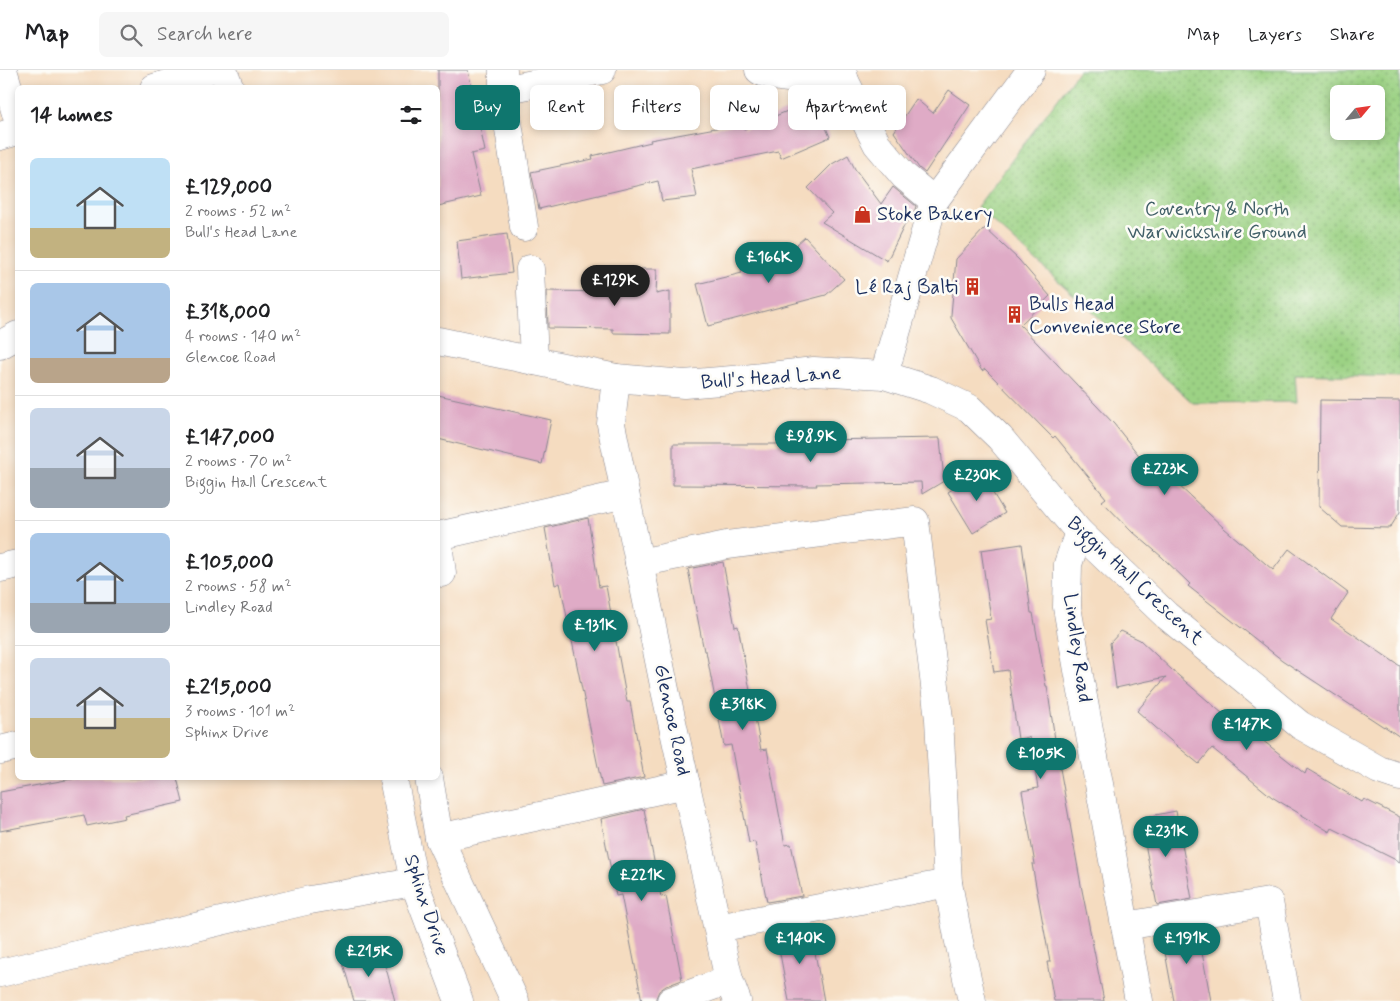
<!DOCTYPE html>
<meta charset="utf-8">
<style>
:root{--surface:#fff;--page:#f6f6f6;--text:#202124;--muted:#757577;--line:#e0e0e0;--accent:#0f766e}
body{margin:0;font-family:Mynerve,sans-serif;background:var(--page);color:var(--text);height:100vh;display:flex;flex-direction:column;font-size:19px;white-space:nowrap}
*{box-sizing:border-box;margin:0}
p{font-size:16px;color:var(--muted)}
.icon{flex:none;width:28px;height:28px;fill:none;stroke:currentColor;stroke-width:2;stroke-linecap:round;stroke-linejoin:round}
.map{position:relative;flex:1;overflow:hidden}
.details{position:absolute;left:15px;top:15px;width:425px;height:695px;display:flex;flex-direction:column;background:var(--surface);border-radius:8px;box-shadow:0 2px 8px #0003}
.details>*{flex:none}
.guide{position:absolute;left:455px;top:15px;width:475px;height:45px;display:flex;gap:10px}
.needle{width:32px;rotate:61deg}
.buttons{position:absolute;left:1330px;top:15px;display:grid;gap:10px}
.buttons a{display:grid;place-items:center;width:55px;height:55px;border-radius:8px;background:var(--surface);box-shadow:0 2px 8px #0003;font-size:25px}
.price{position:absolute;translate:-50% -42px;padding:0 11px;border-radius:18px;background:var(--accent);color:#fff;font-size:16px;line-height:32px;filter:drop-shadow(0 1px 2px #0008)}
.price::after{content:'';position:absolute;left:50%;top:30px;width:15px;height:11px;margin-left:-8px;background:inherit;clip-path:polygon(0 0,100% 0,50% 100%)}
.price.active{background:#222;color:#fff}
ul{padding:0;list-style:none}
li{display:flex;align-items:center;gap:15px;height:125px;padding:0 15px}
li+li{border-top:1px solid var(--line)}
li span{display:grid;place-items:center;flex:none;width:140px;height:100px;border-radius:8px;color:#555}
li>.icon{margin-inline-start:auto}
span .icon{width:60px;height:60px;fill:#fffc;stroke-width:1}
li b{font-size:21px}
h2{display:flex;justify-content:space-between;align-items:center;height:60px;padding:0 15px;font-size:21px}
.tag{padding:0 18px;border-radius:8px;background:var(--surface);box-shadow:0 2px 8px #0003;font-size:18px;line-height:45px}
.tag.active{background:var(--accent);color:#fff}
header{display:flex;align-items:center;gap:30px;box-sizing:border-box;height:70px;padding:0 25px;background:var(--surface);border-bottom:1px solid var(--line)}
header strong{font-size:24px}
nav{display:flex;gap:28px;margin-inline-start:auto;font-size:18px}
.search{width:350px;height:45px;background:var(--page);display:flex;align-items:center;gap:12px;box-sizing:border-box;padding:0 18px;border-radius:8px;color:var(--muted);font-size:19px}
.map>svg:first-child{display:block}
.park{fill:url(#park-dots);stroke:#5c8071;fill-rule:evenodd}
.building{fill:#dfabc6}
.lines{fill:none;stroke-linecap:round;stroke-linejoin:round}
.minor-casing{stroke:#88868f;stroke-width:29}
.minor{stroke:#fff;stroke-width:28}
.labels{text-anchor:middle;dominant-baseline:central;stroke-width:5;stroke-linejoin:round;paint-order:stroke}
.park-label{font-size:20px;fill:#426069;stroke:#fdfcf7}
.poi-label{font-size:20px;fill:#1b2f5e;stroke:#fdfcf7;text-anchor:start}
.street-label{font-size:20px;fill:#1b2f5e;stroke:#fdfcf7}
</style>
<header>
<strong>Map</strong>
<div class="search"><svg class="icon" aria-label="search" viewBox="0 0 24 24"><circle cx="10" cy="10" r="6"/><path d="M15 15l6 6"/></svg>Search here</div>
<nav><a>Map</a><a>Layers</a><a>Share</a></nav>
</header>
<div class="map">
<svg width="1400" height="931" viewBox="0 0 1400 931">
<defs>
<pattern id="park-dots" width="8" height="8" patternUnits="userSpaceOnUse" patternTransform="scale(1.25)"><rect width="8" height="8" fill="#9cd284"/><path d="M2 2h.1M6 6h.1" fill="none" stroke="#7eab6f" stroke-width="1.8" stroke-linecap="round"/></pattern>
</defs>
<rect width="100%" height="100%" fill="#fdfcf7"/>
<filter id="ink" filterUnits="userSpaceOnUse"><feTurbulence type="fractalNoise" baseFrequency=".02" numOctaves="2"/><feDisplacementMap in="SourceGraphic" scale="10" xChannelSelector="R" yChannelSelector="G"/><feConvolveMatrix kernelMatrix="1 2 1 2 8 2 1 2 1" color-interpolation-filters="sRGB"/></filter>
<filter id="wash" filterUnits="userSpaceOnUse"><feTurbulence type="fractalNoise" baseFrequency=".0096" numOctaves="4" result="noise"/><feDisplacementMap in="SourceGraphic" scale="20" xChannelSelector="R" yChannelSelector="G"/><feGaussianBlur stdDeviation="1.12" result="paint"/><feColorMatrix in="noise" values="0 0 0 0 0 0 0 0 0 0 0 0 0 0 0 0 0 1.4 0 .05"/><feComposite in="paint" operator="in"/></filter>
<g filter="url(#wash)">
<rect width="100%" height="100%" fill="#f5dcc0"/>
<path class="park" d="M1079,0H1400V307L1295,304L1297,332L1193,333L977,137ZM1339,24H1376V61H1339Z"/>
<g id="blocks">
<g class="building">
<polygon points="438,0 468,0 485,81 471,84 481,126 438,136"/>
<polygon points="949,20 970,35 925,103 919,98 894,62 916,29 933,43"/>
<polygon points="814,30 830,67 781,88 778,81 691,99 697,127 662,131 658,111 539,139 531,102 593,89 592,86 651,72 650,70 743,53 744,59"/>
<polygon points="848,85 855,99 881,134 893,117 916,136 914,143 905,154 887,191 822,152 832,143 808,118 832,94"/>
<polygon points="985,158 1019,190 1050,226 1020,255 1114,354 1149,398 1157,390 1177,411 1175,412 1224,458 1273,500 1289,479 1348,523 1331,549 1400,596 1400,667 1384,656 1384,657 1282,590 1188,516 1190,514 1162,487 1133,462 1133,463 1102,431 1106,428 1055,366 1053,368 985,299 982,301 951,248 951,245 956,189"/>
<polygon points="507,164 512,203 461,209 457,171"/>
<polygon points="805,167 844,209 826,225 708,256 697,214 742,203 740,194 789,181"/>
<polygon points="626,199 657,199 656,224 670,221 670,264 613,263 613,259 548,258 547,221 613,222 613,210 626,210"/>
<polygon points="438,325 551,350 542,394 438,369"/>
<polygon points="1320,330 1400,331 1400,442 1390,458 1342,457 1319,437"/>
<polygon points="940,368 944,411 922,424 921,412 816,414 817,416 673,415 673,374 820,374 820,370"/>
<polygon points="980,402 1005,443 973,463 948,422"/>
<polygon points="588,448 599,517 606,516 627,632 630,632 644,707 602,716 560,513 555,515 545,458"/>
<polygon points="1022,474 1031,543 1033,543 1046,616 1047,616 1056,676 1081,815 1104,931 1054,931 1047,892 1050,892 1032,794 1035,794 1022,721 1038,718 1029,667 1018,669 1008,600 994,602 985,550 991,549 981,480"/>
<polygon points="723,492 735,557 738,556 761,680 767,679 785,775 791,774 802,826 767,832 755,772 749,773 731,675 724,676 706,581 704,581 688,499"/>
<polygon points="1121,561 1140,570 1172,600 1244,662 1247,658 1305,704 1307,699 1362,732 1364,729 1400,747 1400,792 1332,758 1330,762 1272,727 1212,678 1199,694 1171,671 1137,641 1166,607 1116,618 1110,573"/>
<polygon points="77,708 177,708 183,732 124,745 125,748 87,756 84,745 0,761 0,722"/>
<polygon points="644,739 661,827 666,826 682,910 666,916 659,921 656,928 656,931 642,931 621,825 616,826 601,749"/>
<polygon points="1176,741 1192,829 1157,835 1140,748"/>
<polygon points="810,856 824,931 789,931 776,863"/>
<polygon points="1208,858 1210,870 1200,872 1211,931 1174,931 1162,866"/>
<polygon points="381,880 395,931 354,931 342,890"/>
</g>
</g>
</g>
<g filter="url(#ink)">
<use href="#blocks" fill-opacity="0" stroke="#88868f" stroke-width="1"/>
<g class="lines">
<defs>
<g id="minor">
<polyline points="3,0 18,50"/>
<polyline points="223,0 230,18"/>
<polyline points="503,0 503,20 524,157"/>
<path d="M759,0C771,11 827,10 845,11"/>
<polyline points="842,0 845,11 877,74 904,106 934,131"/>
<polyline points="154,18 209,0"/>
<polyline points="503,20 602,0"/>
<polyline points="0,66 18,61"/>
<polyline points="530,199 534,291"/>
<polyline points="438,271 616,308 684,314 744,309 814,301 884,305 931,320 969,338 1000,368 1079,462 1166,545 1300,655 1379,700 1400,707"/>
<polyline points="0,275 18,265"/>
<polyline points="884,305 934,131 1031,0"/>
<polyline points="616,308 611,354 665,620 729,910 737,931"/>
<polyline points="1079,462 1068,494 1067,537 1078,600 1139,931"/>
<polyline points="438,466 625,424"/>
<polyline points="438,474 442,503"/>
<polyline points="639,493 727,475 915,451 939,649 948,813 958,867 972,931"/>
<polyline points="0,498 18,494"/>
<polyline points="0,680 18,676"/>
<polyline points="393,708 414,812 459,931"/>
<polyline points="429,708 439,768"/>
<polyline points="1125,856 1269,832 1287,931"/>
<polyline points="718,858 948,813"/>
<polyline points="0,903 310,830 414,812"/>
<polyline points="515,931 439,768 686,714"/>
<polyline points="671,931 729,910"/>
</g>
</defs>
<use href="#minor" class="minor-casing"/>
<use href="#minor" class="minor"/>
</g>
</g>
<defs>
<symbol id="shop-bare" viewBox="-9 -9 18 18"><path d="M-5-2.5h2.3a2.7 3.5 0 0 1 5.4 0H5L5.5 6h-11ZM-1.5-2.5h3a1.5 2.3 0 0 0-3 0Z" fill="#c8321e" stroke="#fdfcf7" stroke-width="2.5" paint-order="stroke"/></symbol>
<symbol id="building-bare" viewBox="-9 -9 18 18"><path d="M-4-6H4V6H1V3H-1V6H-4ZM-2.5-4.3h1.7v1.8h-1.7ZM.8-4.3h1.7v1.8H.8ZM-2.5-1h1.7V.8h-1.7ZM.8-1h1.7V.8H.8Z" fill="#c8321e" stroke="#fdfcf7" stroke-width="2.5" paint-order="stroke"/></symbol>
</defs>
<g fill-rule="evenodd">
<use href="#shop-bare" x="850" y="132" width="25" height="25"/>
<use href="#building-bare" x="960" y="204" width="25" height="25"/>
<use href="#building-bare" x="1002" y="232" width="25" height="25"/>
</g>
<g class="labels">
<g class="park-label">
<text x="1217" y="139">Coventry &amp; North<tspan x="1217" dy="23">Warwickshire Ground</tspan></text>
</g>
<g class="poi-label">
<text x="877" y="144">Stoke Bakery</text>
<text x="958" y="217" text-anchor="end">Lé Raj Balti</text>
<text x="1029" y="234">Bulls Head<tspan x="1029" dy="23">Convenience Store</tspan></text>
</g>
<g class="street-label">
<text transform="translate(771 308) rotate(-4)">Bull's Head Lane</text>
<text transform="translate(1135 511) rotate(43)">Biggin Hall Crescent</text>
<text transform="translate(1077 578) rotate(82)">Lindley Road</text>
<text transform="translate(672 650) rotate(78)">Glencoe Road</text>
<text transform="translate(426 835) rotate(72)">Sphinx Drive</text>
</g>
</g>
</svg>
<div class="buttons">
<a><svg class="needle" viewBox="-14 -14 28 28"><path d="M0-13l5 13h-10z" fill="#e53935"/><path d="M0 13l5-13h-10z" fill="#757577"/></svg></a>
</div>
<b class="price" style="left:769px;top:214px">£166K</b>
<b class="price active" style="left:615px;top:237px">£129K</b>
<b class="price" style="left:811px;top:393px">£98.9K</b>
<b class="price" style="left:1165px;top:426px">£223K</b>
<b class="price" style="left:977px;top:432px">£230K</b>
<b class="price" style="left:595px;top:582px">£131K</b>
<b class="price" style="left:743px;top:661px">£318K</b>
<b class="price" style="left:1247px;top:681px">£147K</b>
<b class="price" style="left:1041px;top:710px">£105K</b>
<b class="price" style="left:1166px;top:788px">£231K</b>
<b class="price" style="left:642px;top:832px">£221K</b>
<b class="price" style="left:800px;top:895px">£140K</b>
<b class="price" style="left:1187px;top:895px">£191K</b>
<b class="price" style="left:369px;top:908px">£215K</b>
<div class="guide">
<a class="tag active">Buy</a>
<a class="tag">Rent</a>
<a class="tag">Filters</a>
<a class="tag">New</a>
<a class="tag">Apartment</a>
</div>
<section class="details">
<h2>14 homes<svg class="icon" aria-label="filters" viewBox="0 0 24 24"><path d="M4 7h16M4 17h16"/><circle cx="9" cy="7" r="2"/><circle cx="15" cy="17" r="2"/></svg></h2>
<ul>
<li><span style="background:linear-gradient(#bfe0f5 70%,#c2b280 0)"><svg class="icon" aria-label="home" viewBox="0 0 24 24"><path d="M3 11l9-7 9 7M6 9v11h12V9"/></svg></span><div><b>£129,000</b><p>2 rooms · 52 m²</p><p>Bull's Head Lane</p></div></li>
<li><span style="background:linear-gradient(#a9c7e8 75%,#b9a48a 0)"><svg class="icon" aria-label="home" viewBox="0 0 24 24"><path d="M3 11l9-7 9 7M6 9v11h12V9"/></svg></span><div><b>£318,000</b><p>4 rooms · 140 m²</p><p>Glencoe Road</p></div></li>
<li><span style="background:linear-gradient(#c9d6e8 60%,#9aa5b1 0)"><svg class="icon" aria-label="home" viewBox="0 0 24 24"><path d="M3 11l9-7 9 7M6 9v11h12V9"/></svg></span><div><b>£147,000</b><p>2 rooms · 70 m²</p><p>Biggin Hall Crescent</p></div></li>
<li><span style="background:linear-gradient(#a9c7e8 70%,#9aa5b1 0)"><svg class="icon" aria-label="home" viewBox="0 0 24 24"><path d="M3 11l9-7 9 7M6 9v11h12V9"/></svg></span><div><b>£105,000</b><p>2 rooms · 58 m²</p><p>Lindley Road</p></div></li>
<li><span style="background:linear-gradient(#c9d6e8 60%,#c2b280 0)"><svg class="icon" aria-label="home" viewBox="0 0 24 24"><path d="M3 11l9-7 9 7M6 9v11h12V9"/></svg></span><div><b>£215,000</b><p>3 rooms · 101 m²</p><p>Sphinx Drive</p></div></li>
</ul>
</section>
</div>
